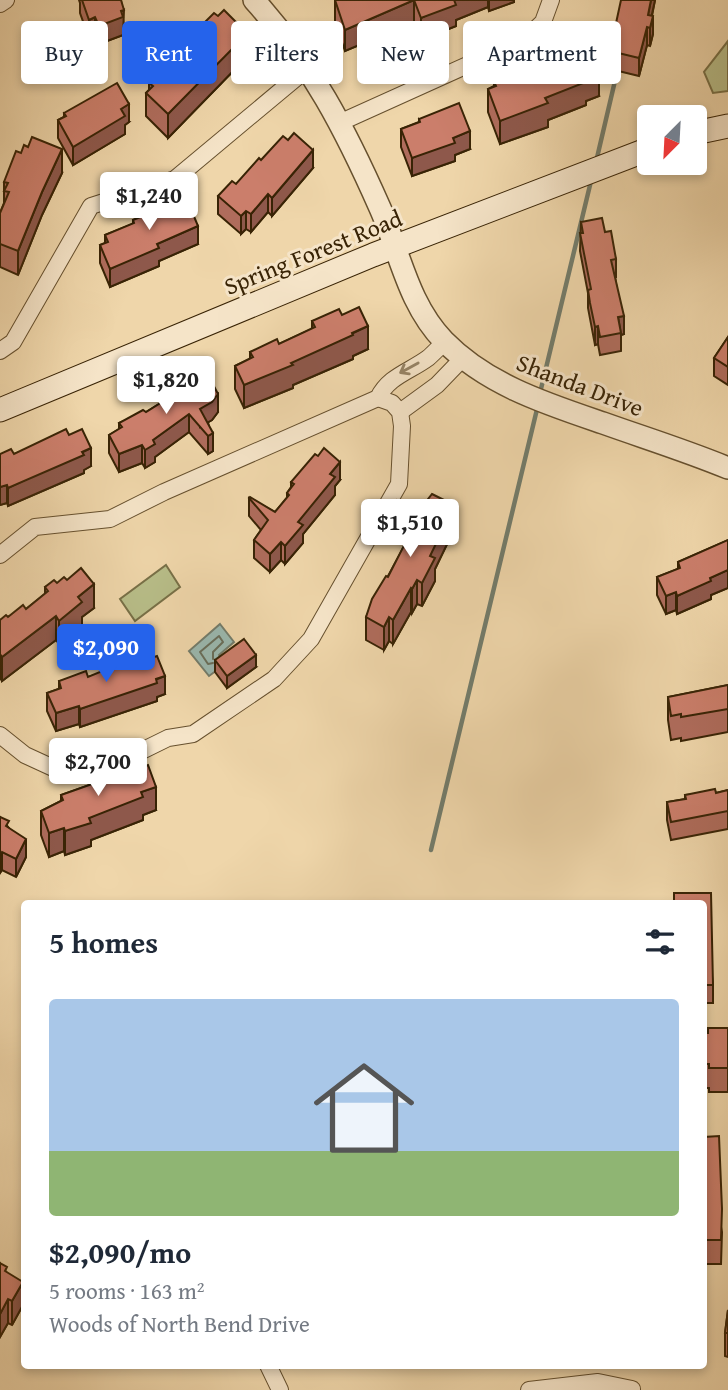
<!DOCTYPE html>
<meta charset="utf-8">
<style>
:root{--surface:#fff;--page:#f2f2f3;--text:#1f2937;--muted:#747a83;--accent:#2563eb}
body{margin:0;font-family:"Gentium Book Plus",serif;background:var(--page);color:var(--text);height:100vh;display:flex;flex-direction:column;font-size:26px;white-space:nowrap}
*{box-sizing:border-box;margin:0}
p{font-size:23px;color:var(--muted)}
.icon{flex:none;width:38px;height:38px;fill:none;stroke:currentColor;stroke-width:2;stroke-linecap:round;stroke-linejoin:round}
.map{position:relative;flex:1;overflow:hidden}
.panel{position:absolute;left:21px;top:900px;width:686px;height:469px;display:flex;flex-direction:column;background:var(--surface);border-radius:7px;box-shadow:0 4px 10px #0003}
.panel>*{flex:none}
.banner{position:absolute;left:21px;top:21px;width:686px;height:63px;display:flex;gap:14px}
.needle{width:46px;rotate:204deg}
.buttons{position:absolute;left:637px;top:105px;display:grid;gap:14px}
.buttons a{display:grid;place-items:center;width:70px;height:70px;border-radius:7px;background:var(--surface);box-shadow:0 4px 10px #0003;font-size:35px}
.price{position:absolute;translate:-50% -60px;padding:0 16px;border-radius:7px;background:#fff;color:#222;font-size:23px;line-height:46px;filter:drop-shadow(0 2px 4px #0008)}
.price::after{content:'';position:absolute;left:50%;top:42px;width:21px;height:16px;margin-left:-10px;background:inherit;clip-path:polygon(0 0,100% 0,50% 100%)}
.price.current{background:var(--accent);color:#fff}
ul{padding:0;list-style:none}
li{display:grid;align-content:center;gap:14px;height:371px;padding:0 28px}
li span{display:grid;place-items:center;height:217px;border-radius:7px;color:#555}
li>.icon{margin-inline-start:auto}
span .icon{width:126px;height:126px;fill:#fffc;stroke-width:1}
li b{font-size:30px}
h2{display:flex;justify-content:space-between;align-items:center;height:84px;padding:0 28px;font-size:30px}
.tag{padding:0 24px;border-radius:7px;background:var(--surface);box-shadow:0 4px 10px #0003;font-size:24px;line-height:63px}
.tag.current{background:var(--accent);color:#fff}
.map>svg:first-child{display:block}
.green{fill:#b8be89;stroke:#787047;stroke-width:2}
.water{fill:#9ab8af;stroke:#737c6b;stroke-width:2}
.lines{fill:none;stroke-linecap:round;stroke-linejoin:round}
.shore{stroke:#696e5a;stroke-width:2}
.stream{stroke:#737c6b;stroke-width:4.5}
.minor-casing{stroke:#66502e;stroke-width:18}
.tertiary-casing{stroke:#66502e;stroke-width:24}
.secondary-casing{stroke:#382305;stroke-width:25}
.minor{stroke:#f5e4c8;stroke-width:16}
.tertiary{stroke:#f5e4c8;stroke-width:21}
.secondary{stroke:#f5e4c8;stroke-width:23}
.wall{fill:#af6c5c;stroke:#382305;stroke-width:2}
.shaded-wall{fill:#8e584b;stroke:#382305;stroke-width:2}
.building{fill:#cb7e6b;stroke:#382305;stroke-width:2}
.oneway{stroke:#968466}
.labels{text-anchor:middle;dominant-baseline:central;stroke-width:6;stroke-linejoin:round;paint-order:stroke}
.street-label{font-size:24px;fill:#382305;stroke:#f5e4c8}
</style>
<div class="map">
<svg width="728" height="1390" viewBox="0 0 728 1390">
<rect width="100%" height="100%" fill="#efd6aa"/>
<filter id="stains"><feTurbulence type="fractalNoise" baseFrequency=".00286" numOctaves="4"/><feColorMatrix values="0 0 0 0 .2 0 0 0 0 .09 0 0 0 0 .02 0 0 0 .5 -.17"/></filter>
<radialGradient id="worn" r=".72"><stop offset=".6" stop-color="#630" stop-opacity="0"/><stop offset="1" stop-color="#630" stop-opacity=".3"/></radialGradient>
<g class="green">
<polygon points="728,41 728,91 713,93 704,72"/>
<polygon points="166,565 180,587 135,621 120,599"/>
</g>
<polygon class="water" points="220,624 234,642 219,655 224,665 209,676 189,651"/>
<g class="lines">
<polyline class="shore" points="213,663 208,664 200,652 219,636 223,642 213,652 213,659"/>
<g class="stream">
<polyline points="596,162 618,68"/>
<polyline points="540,393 591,181"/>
<polyline points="431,850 538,405"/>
</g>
<defs>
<g id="minor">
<polyline points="0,4 6,0"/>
<polyline points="339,123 525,39 543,22 551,0"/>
<polyline points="0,351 13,342 91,206 175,179 308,68"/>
<polyline points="400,412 437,385 464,357"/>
<path d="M0,555L35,527L110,519L164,492L378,398C389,376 409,372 428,358C434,353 439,347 445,342"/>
<polyline points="0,735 25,755 62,772 103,770 168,738 193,734 274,679 311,639 399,484 402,426 400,412 392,403 378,398"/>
<polyline points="268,1365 280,1390"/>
<polyline points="529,1390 598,1382 632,1389"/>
</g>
<path id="tertiary" d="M254,0C311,63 346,131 380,208C400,253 408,304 444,341C487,385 547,404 603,423C645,438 687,451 728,468"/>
<g id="secondary">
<polyline points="695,133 728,126"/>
<polyline points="0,410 373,255 649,149"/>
</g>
</defs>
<use href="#minor" class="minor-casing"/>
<use href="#tertiary" class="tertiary-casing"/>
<use href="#secondary" class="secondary-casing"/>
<use href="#minor" class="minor"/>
<use href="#tertiary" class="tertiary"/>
<use href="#secondary" class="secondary"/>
</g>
<g class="wall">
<polygon points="79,0 121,0 124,28 123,28 123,35 99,44 95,35 89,38 80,13 80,3"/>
<polygon points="335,0 514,0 514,2 489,11 488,7 456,20 456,26 421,40 414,22 345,51 335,22"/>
<polygon points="655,0 652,16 653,34 650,46 647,45 639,76 610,69 610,51"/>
<polygon points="198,29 242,51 241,63 168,138 146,116 146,93 149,90 149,83 152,80 152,75 183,53 198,37"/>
<polygon points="554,56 599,96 586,101 586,105 548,120 548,127 500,144 488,112 488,89 494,86 494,82 520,77 554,64"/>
<polygon points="64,113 129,122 125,125 125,134 73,165 58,138 58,120 64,117"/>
<polygon points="419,119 470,149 455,155 455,161 412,176 401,147 401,129 419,122"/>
<polygon points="261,160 313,168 272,216 268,212 251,232 246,229 241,234 218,214 218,196 236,184"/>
<polygon points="62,173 42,215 18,275 0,267 0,213 4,203 4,182"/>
<polygon points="165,203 198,244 159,261 159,266 110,287 100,263 100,245 105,243 105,235 133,224 133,220 165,207"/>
<polygon points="581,222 605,232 616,259 616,277 615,277 624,334 621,335 621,351 600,355 598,344 595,345 588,308 588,293 580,251"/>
<polygon points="342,315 368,349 353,356 353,359 293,385 293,388 244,408 235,389 235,366 250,359 250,352 279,344 312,329 312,321"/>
<polygon points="728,337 728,385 714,376 714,358"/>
<polygon points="194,383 218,412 212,420 208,422 213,451 208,454 189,432 155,457 155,462 145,468 142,463 119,472 109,453 109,435 119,429 119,423 146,412 167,399 167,392"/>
<polygon points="69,435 91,466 84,470 84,473 8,506 7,503 0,505 14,454"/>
<polygon points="340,480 335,486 335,495 303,534 303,543 285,564 281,560 270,572 254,558 254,540 261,530 249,516 249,498 275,512 287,498 287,493 291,487 291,482"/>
<polygon points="394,505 450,526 450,538 435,569 435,581 422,606 417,604 412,613 411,612 393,644 389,641 384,650 366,640 366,617 409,537 394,529"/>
<polygon points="728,540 728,588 711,595 711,599 677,614 676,610 666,614 657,595 657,577 678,569 678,562"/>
<polygon points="57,583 94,608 82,617 82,625 59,644 56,640 2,681 0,678 0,620 26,609 45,594 45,587"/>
<polygon points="215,660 256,667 227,688 215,672"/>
<polygon points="143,661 165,694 157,697 157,701 80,727 79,724 56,731 47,711 47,693 59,689 59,681 88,677"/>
<polygon points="728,685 728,732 681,741 681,738 671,740 668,720 668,697"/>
<polygon points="112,769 125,770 156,810 143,815 143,820 91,840 91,846 65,855 64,851 49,857 41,835 41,811 61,801 61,795 112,777"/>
<polygon points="728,790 728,829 671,840 667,820 667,802 685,799 685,795 716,793"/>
<polygon points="0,817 9,828 26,857 16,877 2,870 0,873"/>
<polygon points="704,903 713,985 713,1003 704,1003"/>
<polygon points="728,1028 728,1092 709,1092 709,1088 704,1088 704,1033"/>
<polygon points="704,1137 722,1232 721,1264 704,1264"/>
<polygon points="0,1263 7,1273 23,1305 12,1325 8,1323 0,1337"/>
<polygon points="728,1310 728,1357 725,1356 725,1333"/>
</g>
<g class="shaded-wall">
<polygon points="414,0 414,22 345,51 345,30"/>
<polygon points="454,0 488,0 488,7 456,20 456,26 421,40 421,18"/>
<polygon points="489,0 514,0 514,2 489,11"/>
<polygon points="651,0 655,0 649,28 648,15"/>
<polygon points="124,10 123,35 99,44 99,26"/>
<polygon points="653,16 653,34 650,46 650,28"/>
<polygon points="95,17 95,35 89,38 89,20"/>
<polygon points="647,27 647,45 639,76 639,58"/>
<polygon points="242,28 241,63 168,138 168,114"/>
<polygon points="599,73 599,96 586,101 586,105 548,120 548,127 500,144 500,121 585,78"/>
<polygon points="129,104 129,122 125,125 125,134 73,165 73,147 121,109"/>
<polygon points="470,131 470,149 455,155 455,161 412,176 412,158 453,138"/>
<polygon points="62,149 62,173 42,215 18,275 18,251 42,192"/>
<polygon points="313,150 313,168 272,216 272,198"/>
<polygon points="268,194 268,212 251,232 251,214"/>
<polygon points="246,211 246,229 241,234 241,216"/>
<polygon points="198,226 198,244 159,261 159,266 110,287 110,269 157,244"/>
<polygon points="624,316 624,334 621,335 618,317"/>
<polygon points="368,326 368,349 353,356 353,359 293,385 293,388 244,408 244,385"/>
<polygon points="598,326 598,344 595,345 595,327"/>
<polygon points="218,394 218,412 212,420 200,427 200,409"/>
<polygon points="189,414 189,432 155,457 155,462 145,468 145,450 153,440"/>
<polygon points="213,433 213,451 208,454 208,436"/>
<polygon points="142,445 142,463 119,472 119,454"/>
<polygon points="91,448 91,466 84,470 84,473 8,506 8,488"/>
<polygon points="340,462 340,480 335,486 335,495 303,534 303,543 285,564 285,546 298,522 330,474"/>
<polygon points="7,485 7,503 0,505 0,487"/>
<polygon points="450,503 450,538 435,569 435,581 422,606 422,583 430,556 445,513"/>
<polygon points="281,542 281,560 270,572 270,554"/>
<polygon points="728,570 728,588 711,595 711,599 677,614 677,596 710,578"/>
<polygon points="417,580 417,604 412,613 412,589"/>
<polygon points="94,584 94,608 82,617 82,625 59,644 59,621 78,597"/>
<polygon points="411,588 411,612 393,644 393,620"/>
<polygon points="676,592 676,610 666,614 666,596"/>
<polygon points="56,616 56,640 2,681 2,657"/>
<polygon points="389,617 389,641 384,650 384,627"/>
<polygon points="256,655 256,667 227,688 227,676"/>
<polygon points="165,676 165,694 157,697 157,701 80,727 80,709"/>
<polygon points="79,706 79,724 56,731 56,713"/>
<polygon points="156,787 156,810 143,815 143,820 91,840 91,846 65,855 65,831 89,818 141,792"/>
<polygon points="64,828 64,851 49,857 49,833"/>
<polygon points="26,839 26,857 16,877 16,859"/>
<polygon points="2,852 2,870 0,873 0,855"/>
<polygon points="23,1282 23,1305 12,1325 12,1301"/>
<polygon points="8,1299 8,1323 0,1337 0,1314"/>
</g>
<g class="building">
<polygon points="82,0 121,0 124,10 121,11 123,17 99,26 95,17 89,20"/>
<polygon points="335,0 454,0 456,5 421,18 414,0 345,30"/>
<polygon points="621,0 651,0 648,15 653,16 650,28 647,27 639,58 610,51"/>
<polygon points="224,10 242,28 235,35 241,40 168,114 146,93 153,86 149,83 154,77 152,75 173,53 177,57 183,53 202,33 198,29 214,13 218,16"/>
<polygon points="589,45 599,73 585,78 586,82 545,98 548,103 500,121 488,89 496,86 494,82 518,73 520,77 556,63 554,56"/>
<polygon points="117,83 129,104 121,109 125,116 73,147 58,120 66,116 64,113"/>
<polygon points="459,103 470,131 453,138 455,143 412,158 401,129 420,122 419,119"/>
<polygon points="294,133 313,150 272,198 268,194 251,214 246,211 241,216 218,196 232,181 236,184 259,158 261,160 283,136 288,140"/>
<polygon points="32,137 62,149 42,192 18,251 0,244 0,213 9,192 4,191 8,183 4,182 16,151 21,153 24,145 28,147"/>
<polygon points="185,195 198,226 157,244 159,248 110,269 100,245 108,242 105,235 134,223 133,220 167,206 165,203"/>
<polygon points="602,218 605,232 611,231 616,259 611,260 624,316 618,317 621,333 600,337 598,326 595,327 590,303 588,290 591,289 580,233 583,233 581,222"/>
<polygon points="359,307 368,326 352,333 353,335 291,363 293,365 244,385 235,366 253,357 250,352 277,339 279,344 315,327 312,321 339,309 342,315"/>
<polygon points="728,337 728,367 714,358"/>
<polygon points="208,375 218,394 212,402 200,409 213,433 208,436 189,414 153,440 155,444 145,450 142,445 119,454 109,435 122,427 119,423 143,410 146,412 170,397 167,392 192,379 194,383"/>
<polygon points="66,429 69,435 82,429 91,448 82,452 84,455 8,488 7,485 0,487 0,454 11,449 14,454"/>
<polygon points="324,448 340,462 330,474 335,477 298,522 303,525 285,546 281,542 270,554 254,540 268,520 249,498 250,497 275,512 289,495 287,493 294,484 291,482 315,454 318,456"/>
<polygon points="432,494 450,503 445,513 450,515 430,556 435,558 422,583 417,580 412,589 411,588 393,620 389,617 384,627 366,617 372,599 386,576 388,577 413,528 411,527 416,518 394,505 397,500 421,508"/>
<polygon points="728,540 728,570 710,578 711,581 677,596 676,592 666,596 657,577 680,568 678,562"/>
<polygon points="81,568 94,584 78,597 82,602 59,621 56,616 2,657 0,654 0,620 6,615 8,617 23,605 26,609 48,591 45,587 54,580 57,583 64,577 67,580"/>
<polygon points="244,639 256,655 227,676 215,660"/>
<polygon points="141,655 143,661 157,656 165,676 156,679 157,683 80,709 79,706 56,713 47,693 61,688 59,681 86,671 88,677"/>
<polygon points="728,685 728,709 681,717 681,714 671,716 668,697"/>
<polygon points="123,765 125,770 137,766 138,769 148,765 156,787 141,792 143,797 89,818 91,823 65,831 64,828 49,833 41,811 63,800 61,795 115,776 112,769"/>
<polygon points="715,789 716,793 728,790 728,811 671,822 667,802 686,799 685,795"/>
<polygon points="0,817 9,821 6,826 26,839 16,859 2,852 0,855"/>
<polygon points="674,893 711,893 713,985 704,985 704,903 674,903"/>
<polygon points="708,1028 728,1028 728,1068 709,1068 709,1064 704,1064 704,1033 708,1033"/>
<polygon points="719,1136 722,1209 721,1240 704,1240 704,1137"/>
<polygon points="0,1263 7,1267 5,1271 23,1282 12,1301 8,1299 0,1314"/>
<polygon points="728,1310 728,1333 725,1333"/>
</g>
<defs><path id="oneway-shaft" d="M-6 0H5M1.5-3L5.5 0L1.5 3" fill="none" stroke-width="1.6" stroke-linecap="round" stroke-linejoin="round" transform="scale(1.75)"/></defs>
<use class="oneway" href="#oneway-shaft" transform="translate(409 368) rotate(151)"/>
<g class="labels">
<g class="street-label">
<text transform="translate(313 252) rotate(-22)">Spring Forest Road</text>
<text transform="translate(580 385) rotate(21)">Shanda Drive</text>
</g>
</g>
<rect width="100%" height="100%" filter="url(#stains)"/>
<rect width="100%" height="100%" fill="url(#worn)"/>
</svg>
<div class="buttons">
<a><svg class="needle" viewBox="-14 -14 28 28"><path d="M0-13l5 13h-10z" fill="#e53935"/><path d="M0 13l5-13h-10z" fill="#747a83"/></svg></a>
</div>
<b class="price" style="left:149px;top:232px">$1,240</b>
<b class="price" style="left:166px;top:416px">$1,820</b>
<b class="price" style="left:410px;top:559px">$1,510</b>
<b class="price current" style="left:106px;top:684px">$2,090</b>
<b class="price" style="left:98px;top:798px">$2,700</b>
<div class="banner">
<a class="tag">Buy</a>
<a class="tag current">Rent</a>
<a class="tag">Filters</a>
<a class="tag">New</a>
<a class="tag">Apartment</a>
</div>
<section class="panel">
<h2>5 homes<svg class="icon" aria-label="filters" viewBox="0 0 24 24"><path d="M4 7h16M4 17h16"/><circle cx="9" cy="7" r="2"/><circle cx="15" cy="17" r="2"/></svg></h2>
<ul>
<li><span style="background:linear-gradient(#a9c7e8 70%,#8fb573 0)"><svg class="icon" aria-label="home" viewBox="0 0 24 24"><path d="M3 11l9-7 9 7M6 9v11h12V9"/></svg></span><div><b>$2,090/mo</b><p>5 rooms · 163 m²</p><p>Woods of North Bend Drive</p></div></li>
</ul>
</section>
</div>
